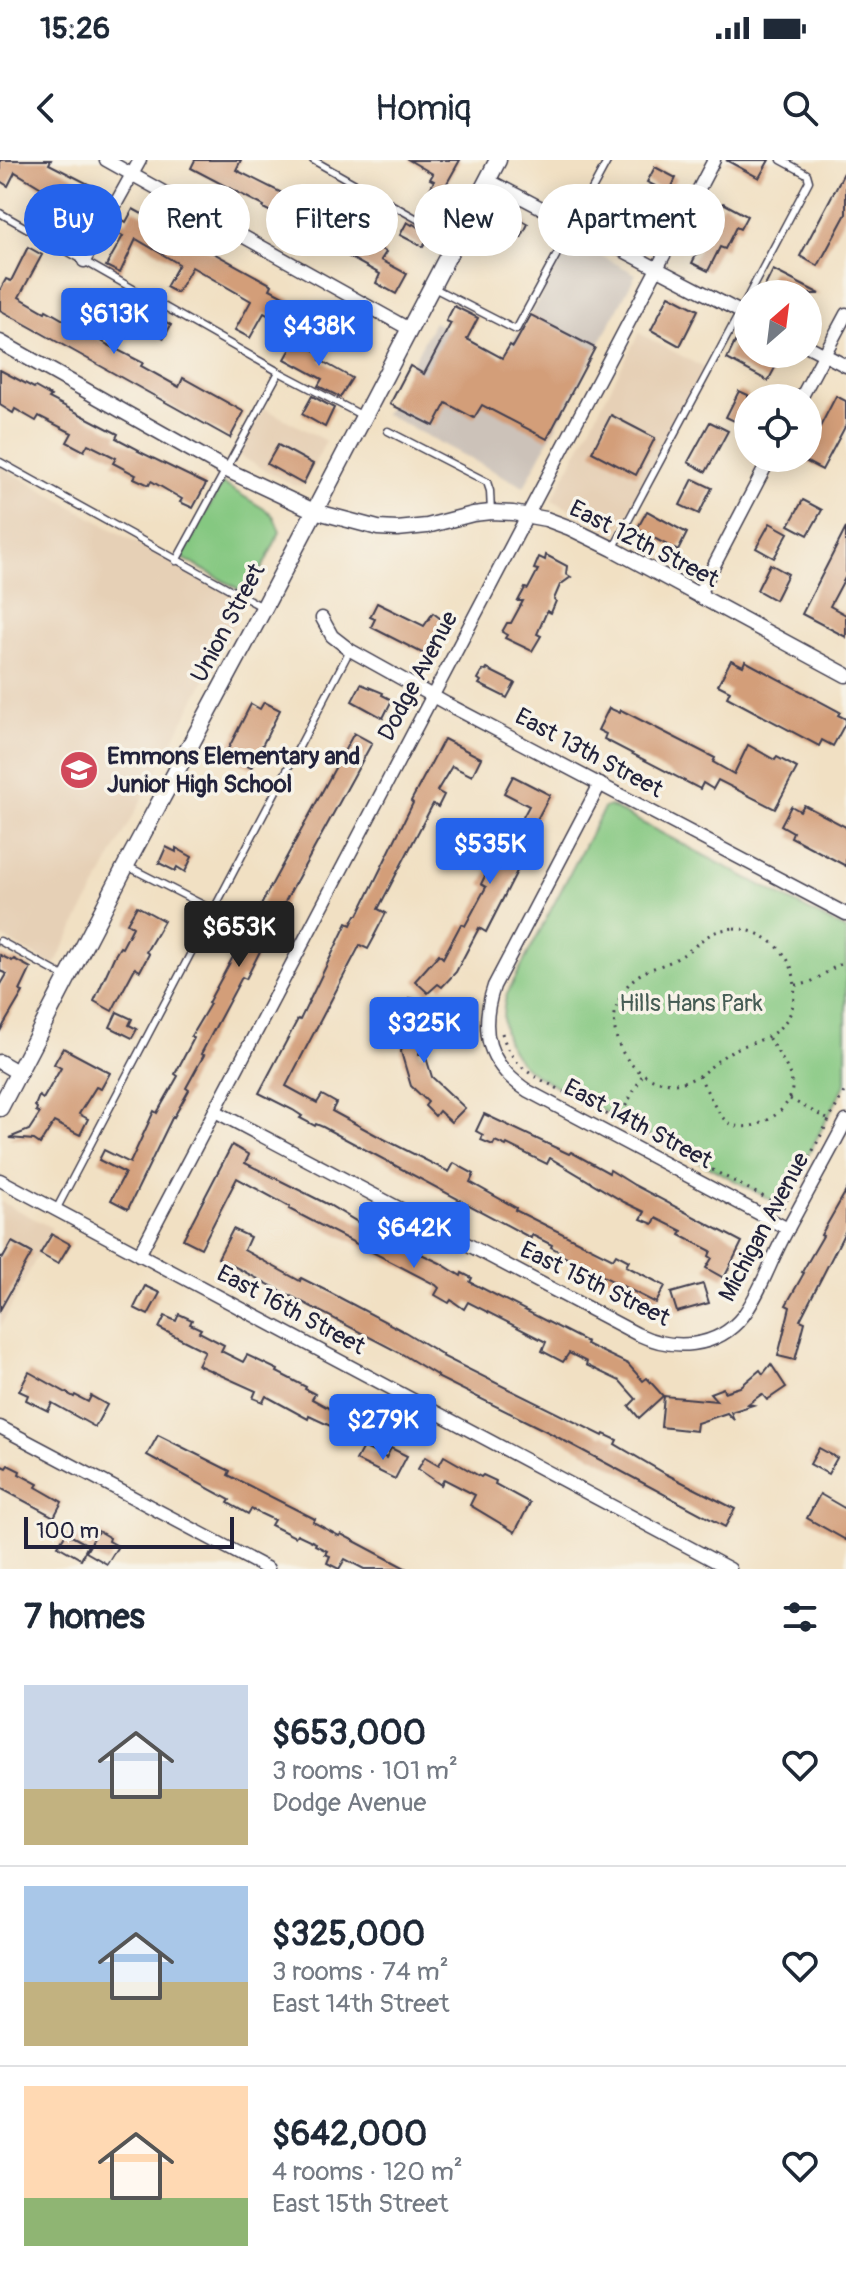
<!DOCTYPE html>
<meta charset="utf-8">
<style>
:root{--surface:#fff;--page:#f6f6f7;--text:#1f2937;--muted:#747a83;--line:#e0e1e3;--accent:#2563eb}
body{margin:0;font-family:Pangolin,sans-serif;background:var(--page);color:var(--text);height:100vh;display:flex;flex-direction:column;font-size:30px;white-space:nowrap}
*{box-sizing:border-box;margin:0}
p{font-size:26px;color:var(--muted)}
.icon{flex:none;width:44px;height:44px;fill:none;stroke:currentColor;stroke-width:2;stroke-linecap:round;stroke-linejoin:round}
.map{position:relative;height:1409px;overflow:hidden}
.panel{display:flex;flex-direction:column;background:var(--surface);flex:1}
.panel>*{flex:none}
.guide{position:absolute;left:24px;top:24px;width:798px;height:72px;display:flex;gap:16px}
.needle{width:52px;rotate:28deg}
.buttons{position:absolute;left:734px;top:120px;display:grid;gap:16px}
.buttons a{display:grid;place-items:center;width:88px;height:88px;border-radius:50%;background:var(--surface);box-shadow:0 4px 20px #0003;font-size:40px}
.scale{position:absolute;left:24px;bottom:20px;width:210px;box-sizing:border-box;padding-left:8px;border:4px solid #22223b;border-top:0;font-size:22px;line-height:28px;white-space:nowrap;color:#22223b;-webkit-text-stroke:6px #f7f3e8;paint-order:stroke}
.price{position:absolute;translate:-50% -68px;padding:0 18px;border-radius:8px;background:var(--accent);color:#fff;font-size:26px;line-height:52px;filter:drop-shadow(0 2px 4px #0008)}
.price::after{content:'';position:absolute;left:50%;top:48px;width:24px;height:18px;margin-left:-12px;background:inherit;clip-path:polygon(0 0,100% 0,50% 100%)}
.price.active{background:#222;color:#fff}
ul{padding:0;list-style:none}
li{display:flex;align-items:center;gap:24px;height:200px;padding:0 24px}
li+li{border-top:2px solid var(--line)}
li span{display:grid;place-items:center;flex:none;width:224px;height:160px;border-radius:0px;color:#555}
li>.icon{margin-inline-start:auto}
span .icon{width:96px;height:96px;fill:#fffc;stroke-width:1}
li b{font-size:34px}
h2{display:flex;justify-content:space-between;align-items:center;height:96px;padding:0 24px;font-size:34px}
.pill{padding:0 28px;border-radius:36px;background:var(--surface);box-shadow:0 4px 20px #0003;font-size:28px;line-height:72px}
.pill.active{background:var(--accent);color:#fff}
.status{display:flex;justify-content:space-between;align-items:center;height:56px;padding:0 40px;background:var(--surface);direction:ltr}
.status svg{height:22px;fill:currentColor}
header{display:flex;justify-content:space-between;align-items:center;height:104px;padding:0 24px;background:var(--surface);font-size:36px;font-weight:600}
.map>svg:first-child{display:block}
.built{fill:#e6d0b6}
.industrial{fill:#ccc2b9}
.green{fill:#85c881;stroke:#54755e;stroke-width:2}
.building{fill:#d39e79}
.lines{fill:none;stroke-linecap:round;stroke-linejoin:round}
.service-casing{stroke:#413e4f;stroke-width:9}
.minor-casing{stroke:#413e4f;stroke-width:15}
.tertiary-casing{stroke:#413e4f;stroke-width:17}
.secondary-casing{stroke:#413e4f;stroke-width:19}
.path{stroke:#413e4f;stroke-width:3;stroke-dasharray:2 6;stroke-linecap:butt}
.service{stroke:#fff;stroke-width:6}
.minor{stroke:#fff;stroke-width:12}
.tertiary{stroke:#fff;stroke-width:14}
.secondary{stroke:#fff;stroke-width:16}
.labels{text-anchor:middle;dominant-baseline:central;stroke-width:7;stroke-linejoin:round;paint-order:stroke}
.street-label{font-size:24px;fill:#22223b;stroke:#f7f3e8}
.poi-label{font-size:24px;font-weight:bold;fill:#22223b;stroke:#f7f3e8;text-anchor:start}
.park-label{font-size:24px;fill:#455c54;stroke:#f7f3e8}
</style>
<div class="status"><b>15:26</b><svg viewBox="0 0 49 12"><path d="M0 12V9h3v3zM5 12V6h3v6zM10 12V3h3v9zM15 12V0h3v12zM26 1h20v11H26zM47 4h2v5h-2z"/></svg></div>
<header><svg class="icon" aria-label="back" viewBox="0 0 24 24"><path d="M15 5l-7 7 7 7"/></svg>Homiq<svg class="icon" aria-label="search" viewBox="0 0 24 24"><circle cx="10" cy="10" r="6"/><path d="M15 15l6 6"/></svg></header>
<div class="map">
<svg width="846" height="1409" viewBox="0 0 846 1409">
<rect width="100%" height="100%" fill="#f7f3e8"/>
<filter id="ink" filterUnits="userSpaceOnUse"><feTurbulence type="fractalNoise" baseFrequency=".0125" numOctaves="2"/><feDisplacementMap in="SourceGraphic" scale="16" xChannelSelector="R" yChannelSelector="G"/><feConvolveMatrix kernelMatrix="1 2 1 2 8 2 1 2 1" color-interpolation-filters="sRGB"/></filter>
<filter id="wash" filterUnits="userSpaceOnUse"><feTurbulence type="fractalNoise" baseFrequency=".006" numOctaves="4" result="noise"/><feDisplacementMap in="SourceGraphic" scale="32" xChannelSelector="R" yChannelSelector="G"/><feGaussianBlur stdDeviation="1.8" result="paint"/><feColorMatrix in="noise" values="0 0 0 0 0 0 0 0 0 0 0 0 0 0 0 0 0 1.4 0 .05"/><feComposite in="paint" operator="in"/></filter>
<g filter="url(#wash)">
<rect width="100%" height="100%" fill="#f1e0c3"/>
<g class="built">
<polygon points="639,173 706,209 617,374 552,340"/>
<polygon points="264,248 326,281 303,326 293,325 238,295"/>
<polygon points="0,306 245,444 54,806 0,776"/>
<polygon points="0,1041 52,1068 0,1167"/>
</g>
<polygon class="industrial" points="571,80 636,114 524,327 385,254 434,162 504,198 516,174 520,175"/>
<g class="green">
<polygon points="222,323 269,352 274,357 280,372 249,435 182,398"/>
<path d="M610,646L846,770V923L783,1042L777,1043L539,917C509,898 496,869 507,834L604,648Z"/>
</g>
<g id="blocks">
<g class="building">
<polygon points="0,0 51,0 49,4 102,31 80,70 85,72 76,89 62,82 77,53 72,50 73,47 15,12 8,26 0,21"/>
<polygon points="195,0 241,0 236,10 286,35 277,55 263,48 264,46 191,8"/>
<polygon points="409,0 460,0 437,41 439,42 430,60 418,53 434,21 430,19 433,14"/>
<polygon points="726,0 769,0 759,18"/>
<polygon points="655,7 676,18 669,33 647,22"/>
<polygon points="846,9 846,54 818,106 800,96"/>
<polygon points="723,43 747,56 740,69 736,67 725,89 720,87 708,111 692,103 704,79 701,77 708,62 711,64"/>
<polygon points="305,44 327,56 328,53 339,59 336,64 386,92 381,100 407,114 396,134 376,123 380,114 293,66"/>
<polygon points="133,49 272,125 270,129 304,147 305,144 320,152 308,176 264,153 250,178 235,170 251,141 192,107 177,133 166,127 179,104 136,79 120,113 106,106 123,76 117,73 123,60 126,62"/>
<polygon points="501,49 528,64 521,78 493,63"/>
<polygon points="622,50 649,66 643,78 615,62"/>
<polygon points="407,62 412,65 413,64 430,75 423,87 400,75"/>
<polygon points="28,87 42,95 19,137 45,152 46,150 69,163 70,161 106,184 143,203 141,206 179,227 183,218 244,252 230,278 0,150 0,130 6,119 11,121"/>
<polygon points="773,110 820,134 775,134 764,128"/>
<polygon points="669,135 698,150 680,186 651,170"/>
<polygon points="135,144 171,165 164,178 128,155"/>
<polygon points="454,146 478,158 467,179 502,198 510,185 513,187 531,155 595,188 547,279 482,245 474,258 446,243 434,266 390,244 410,206 424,214 451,163 446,161"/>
<polygon points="296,180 323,195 320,200 352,218 340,237 318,226 322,219 285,199"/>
<polygon points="735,182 748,189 748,194 758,194 777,204 768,221 727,199"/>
<polygon points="0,210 34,228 35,227 51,236 49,238 118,274 116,278 139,290 138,291 206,324 193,348 180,342 182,339 151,321 149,325 134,318 136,315 113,303 116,298 88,284 84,291 67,282 72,273 39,256 36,261 15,249 13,253 0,245"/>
<polygon points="739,231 748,235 748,260 745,266 726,257"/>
<polygon points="312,236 334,248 325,267 302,254"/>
<polygon points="836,236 846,241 846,265 822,310 803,300 804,298 808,298 808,290"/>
<polygon points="611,255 655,278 636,315 592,292"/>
<polygon points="710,262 728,271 706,312 688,302"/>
<polygon points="278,285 313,304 303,324 267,304"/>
<polygon points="693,319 712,328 699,354 680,345"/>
<polygon points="803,340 822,350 808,375 789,365"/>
<polygon points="647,351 687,373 678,391 637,369"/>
<polygon points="770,363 788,373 774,398 756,388"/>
<polygon points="846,368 846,416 830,446 846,455 846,477 802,454"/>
<polygon points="546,395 567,406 566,414 571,417 560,425 554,439 556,441 551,453 547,451 537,474 541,476 532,491 505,478 507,475 502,472 507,463 511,463 523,441 518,441 525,428 528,429 538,410 534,409 539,397 545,400"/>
<polygon points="770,404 788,414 775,440 757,430"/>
<polygon points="377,443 424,466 433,453 445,462 436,474 441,476 432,494 427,491 426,495 371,467 375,459 370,457"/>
<polygon points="731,500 743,506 745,501 840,552 838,555 846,559 846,562 833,586 822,580 819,586 727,537 730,531 718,525"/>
<polygon points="487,509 515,523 507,538 479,524 481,521 478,519 483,510 486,511"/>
<polygon points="361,524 383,533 382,535 392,540 383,558 352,541"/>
<polygon points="264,542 280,550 251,608 225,595 251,544 260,549"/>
<polygon points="609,548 620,553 621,550 715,598 713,602 734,614 748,585 775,600 777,597 797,608 775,649 718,620 713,629 703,623 700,629 604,579 606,574 598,570"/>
<polygon points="354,573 372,583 288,736 246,819 242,817 201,894 204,895 186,928 189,930 174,957 173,956 128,1049 111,1040 125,1013 99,1000 104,990 130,1003 154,951 157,953 178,916 175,914 194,878 191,876 210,844 208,843 234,795 237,796 266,735"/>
<polygon points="444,579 481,598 472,616 452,606 437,631 444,635 438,647 433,644 378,749 386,753 374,776 375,776 368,789 360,785 286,926 317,943 322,935 336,943 332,951 376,975 449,1012 454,1003 474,1014 470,1022 516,1048 515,1050 613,1099 616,1094 629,1101 626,1106 665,1126 656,1143 559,1094 560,1092 551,1087 552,1085 532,1075 531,1078 529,1077 323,967 316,964 315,966 300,958 302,956 293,950 259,933 298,859 300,860 347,763 351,765 356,755 358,755 413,643 411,641"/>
<polygon points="513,616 550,635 532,669 537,672 486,772 479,768 456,812 442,827 438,824 428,833 415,821 439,794 443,798 461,764 465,766 486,727 481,724 489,708 485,706 493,692 502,696 529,646 504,633"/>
<polygon points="804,645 846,667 846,706 791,677 793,672 781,665 791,646 800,651"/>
<polygon points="166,687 176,692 176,688 192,697 185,712 177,707 175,711 159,703"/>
<polygon points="137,746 164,761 146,792 149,794 140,811 135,808 112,851 94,841 114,797 120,787 122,788 133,767 127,763"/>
<polygon points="0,795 12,801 14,799 31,808 20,831 23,832 0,871 0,826 7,814 0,811"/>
<polygon points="409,838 427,841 419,894 425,894 432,917 465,948 451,962 439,951 435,956 425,946 428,942 411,926 401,892"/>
<polygon points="117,852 132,859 129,865 137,869 132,878 110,867"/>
<polygon points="63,888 110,913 101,929 96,927 79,954 88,959 80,975 54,962 40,984 34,980 9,978 29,970 40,953 36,951 37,948 35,946 39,936 43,939 61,908 54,904"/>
<polygon points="484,954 569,994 571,992 609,1013 610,1010 634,1025 742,1082 724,1118 706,1108 712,1098 709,1096 711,1091 680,1075 682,1071 656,1058 653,1064 641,1059 645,1052 624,1042 550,998 547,1004 507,984 506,986 495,981 493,985 481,980 483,975 476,971"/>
<polygon points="232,985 249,995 245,1003 329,1045 371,1070 440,1103 461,1116 462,1113 472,1118 470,1122 587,1182 586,1184 628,1204 643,1221 647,1218 663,1236 639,1258 629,1246 636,1239 620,1221 586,1205 587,1202 569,1193 563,1202 542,1191 546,1182 468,1142 464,1149 451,1140 449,1143 435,1135 439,1128 436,1125 289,1049 290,1047 237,1018 201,1088 183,1079"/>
<polygon points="846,1031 846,1070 800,1160 805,1162 795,1200 778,1196 790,1147 786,1145 804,1113 802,1112 823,1076 821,1075"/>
<polygon points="233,1069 250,1077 244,1090 300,1121 301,1118 329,1132 405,1172 443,1195 442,1196 603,1276 604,1274 617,1280 615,1284 666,1314 735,1349 725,1367 548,1272 437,1217 438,1216 402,1194 218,1098"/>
<polygon points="52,1074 70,1084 58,1104 40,1094"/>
<polygon points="12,1082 32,1093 0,1150 0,1096 3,1098"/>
<polygon points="703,1124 709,1143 677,1152 671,1133"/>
<polygon points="145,1126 160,1133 148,1155 134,1148"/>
<polygon points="179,1154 192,1160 190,1164 201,1169 199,1172 224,1185 221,1191 243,1202 247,1195 278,1210 277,1212 306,1227 305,1229 315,1234 312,1239 332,1250 335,1242 364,1256 354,1277 309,1256 308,1259 266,1236 263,1242 253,1238 256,1231 198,1205 205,1191 159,1168 165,1156 176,1161"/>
<polygon points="771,1204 786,1227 767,1240 762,1234 748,1244 753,1245 731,1252 734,1260 727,1253 697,1263 696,1271 661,1267 664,1236 717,1241 710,1233 723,1228 724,1232 740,1227 760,1210 763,1214"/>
<polygon points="29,1212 74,1237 75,1235 88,1242 91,1236 107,1245 95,1267 52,1243 48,1251 26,1240 28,1235 19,1231"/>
<polygon points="158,1275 230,1311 228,1315 315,1359 313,1362 339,1376 341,1374 407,1409 364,1409 345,1399 339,1409 327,1403 330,1396 325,1394 327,1391 315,1385 316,1383 297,1374 295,1377 271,1365 274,1360 251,1349 248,1354 228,1343 230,1340 147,1295"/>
<polygon points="363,1287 386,1298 391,1288 407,1296 395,1319 356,1300"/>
<polygon points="819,1288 837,1298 828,1314 810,1304"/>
<polygon points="444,1296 481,1317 483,1315 496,1321 495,1324 530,1343 515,1372 470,1345 475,1335 444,1319 441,1325 418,1309 425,1297 439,1305"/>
<polygon points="0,1305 6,1308 8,1305 20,1311 19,1314 38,1324 36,1327 62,1342 54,1357 0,1328"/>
<polygon points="820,1334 846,1349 846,1380 807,1358"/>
<polygon points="98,1371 110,1378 109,1381 118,1386 107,1404 86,1392"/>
<polygon points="66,1373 88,1385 81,1399 58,1386"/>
</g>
</g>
</g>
<g filter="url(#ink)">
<use href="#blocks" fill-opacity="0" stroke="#413e4f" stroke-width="2"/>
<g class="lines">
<defs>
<g id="service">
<polyline points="313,0 456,81"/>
<polyline points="0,53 279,212 363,256"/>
<polyline points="432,127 516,170 608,0"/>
<polyline points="749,134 809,21 807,14 781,0"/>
<polyline points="388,271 487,322 490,331 491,352"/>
<polyline points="0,302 264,448"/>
<polyline points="613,389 748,137"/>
<polyline points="176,401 279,212"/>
<polyline points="127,706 213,750"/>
<polyline points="0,781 67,818"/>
<polyline points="56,1050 350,490"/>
</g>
<g id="minor">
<polyline points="106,0 409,169"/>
<polyline points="488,20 748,156"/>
<polyline points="84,101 140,0"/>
<polyline points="808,186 846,206"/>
<polyline points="801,238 846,154"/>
<polyline points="698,436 770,298"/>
<polyline points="322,458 332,476 350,490 447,544 846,754"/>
<path d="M600,624L494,826C479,871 487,904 528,931L788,1069"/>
<path d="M215,951L637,1174C673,1191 717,1189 743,1156C760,1133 769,1105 782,1080C803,1040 825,1001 846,961"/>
<polyline points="0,1020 730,1409"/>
<polyline points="139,1095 714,0"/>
<polyline points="0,1267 268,1409"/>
</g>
<g id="tertiary">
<polyline points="0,182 227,310 314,351 378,368 397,369 427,366 473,354 491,352 513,353 546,359 570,368 613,389 846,515"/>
<polyline points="0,902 19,913"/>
</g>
<polyline id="secondary" points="0,948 126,705 264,448 498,0"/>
</defs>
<use href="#service" class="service-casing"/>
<use href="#minor" class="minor-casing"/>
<use href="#tertiary" class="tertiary-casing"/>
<use href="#secondary" class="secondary-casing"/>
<g class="path">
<path d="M734,768C770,771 800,799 794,836C793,847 791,856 783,864C767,883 749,881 730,892C709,905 700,923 672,923C626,921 598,867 625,829C639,808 658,809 676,799C700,786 703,771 734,768Z"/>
<path d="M796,825C815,825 828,808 846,802"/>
<path d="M502,873C507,892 517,905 534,916L783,1047L846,928"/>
<path d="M699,916C707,929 714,949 725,960C746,979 791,954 792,928C793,911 776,891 768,877"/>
<polyline points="790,939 829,960"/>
<polyline points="618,960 643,914"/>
</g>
<use href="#service" class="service"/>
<use href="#minor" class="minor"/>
<use href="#tertiary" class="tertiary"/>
<use href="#secondary" class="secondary"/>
</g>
</g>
<defs>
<symbol id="school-disc" viewBox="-11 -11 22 22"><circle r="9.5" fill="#d1495b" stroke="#f7f3e8"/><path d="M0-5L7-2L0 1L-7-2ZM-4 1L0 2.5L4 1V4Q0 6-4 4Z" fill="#fff"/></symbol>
</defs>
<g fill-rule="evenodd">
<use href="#school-disc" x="57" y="588" width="44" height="44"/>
</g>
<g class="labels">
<g class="street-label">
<text transform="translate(644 384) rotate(27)">East 12th Street</text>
<text transform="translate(228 463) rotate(-62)">Union Street</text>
<text transform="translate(418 516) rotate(-62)">Dodge Avenue</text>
<text transform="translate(589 593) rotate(28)">East 13th Street</text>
<text transform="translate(638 964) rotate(28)">East 14th Street</text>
<text transform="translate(764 1067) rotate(-62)">Michigan Avenue</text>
<text transform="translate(595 1124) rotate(26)">East 15th Street</text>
<text transform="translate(291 1150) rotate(28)">East 16th Street</text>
</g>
<g class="poi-label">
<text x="107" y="596">Emmons Elementary and<tspan x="107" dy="28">Junior High School</tspan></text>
</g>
<g class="park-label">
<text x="691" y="843">Hills Hans Park</text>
</g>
</g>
</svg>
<div class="buttons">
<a><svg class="needle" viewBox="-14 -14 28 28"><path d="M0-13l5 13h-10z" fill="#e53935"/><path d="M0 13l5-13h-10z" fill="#747a83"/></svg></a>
<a><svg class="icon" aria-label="locate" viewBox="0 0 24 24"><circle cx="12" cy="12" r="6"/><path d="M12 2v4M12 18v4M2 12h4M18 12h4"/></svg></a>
</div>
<div class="scale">100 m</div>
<b class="price" style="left:114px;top:196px">$613K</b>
<b class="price" style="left:319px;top:208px">$438K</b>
<b class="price" style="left:490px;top:726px">$535K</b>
<b class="price active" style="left:239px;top:809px">$653K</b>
<b class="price" style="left:424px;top:905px">$325K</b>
<b class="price" style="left:414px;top:1110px">$642K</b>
<b class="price" style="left:383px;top:1302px">$279K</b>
<div class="guide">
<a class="pill active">Buy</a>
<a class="pill">Rent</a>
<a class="pill">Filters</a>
<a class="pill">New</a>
<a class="pill">Apartment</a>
</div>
</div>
<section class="panel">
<h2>7 homes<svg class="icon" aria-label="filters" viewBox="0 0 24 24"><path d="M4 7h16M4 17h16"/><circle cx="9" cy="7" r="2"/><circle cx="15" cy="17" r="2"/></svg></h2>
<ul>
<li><span style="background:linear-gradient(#c9d6e8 65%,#c2b280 0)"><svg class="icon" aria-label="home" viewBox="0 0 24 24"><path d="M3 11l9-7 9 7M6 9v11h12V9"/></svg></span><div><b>$653,000</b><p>3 rooms · 101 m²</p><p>Dodge Avenue</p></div><svg class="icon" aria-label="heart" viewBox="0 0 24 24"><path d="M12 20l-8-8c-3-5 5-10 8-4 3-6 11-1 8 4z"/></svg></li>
<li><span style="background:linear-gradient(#a9c7e8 60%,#c2b280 0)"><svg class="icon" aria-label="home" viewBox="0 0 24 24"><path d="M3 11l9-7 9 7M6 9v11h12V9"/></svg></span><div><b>$325,000</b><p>3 rooms · 74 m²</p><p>East 14th Street</p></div><svg class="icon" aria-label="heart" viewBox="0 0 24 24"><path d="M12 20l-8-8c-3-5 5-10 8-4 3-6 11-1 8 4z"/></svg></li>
<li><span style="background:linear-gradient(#ffd9b3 70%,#8fb573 0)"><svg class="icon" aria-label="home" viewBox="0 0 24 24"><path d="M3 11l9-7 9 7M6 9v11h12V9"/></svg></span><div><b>$642,000</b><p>4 rooms · 120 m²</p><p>East 15th Street</p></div><svg class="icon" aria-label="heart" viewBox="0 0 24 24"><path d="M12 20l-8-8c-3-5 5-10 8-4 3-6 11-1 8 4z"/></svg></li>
</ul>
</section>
